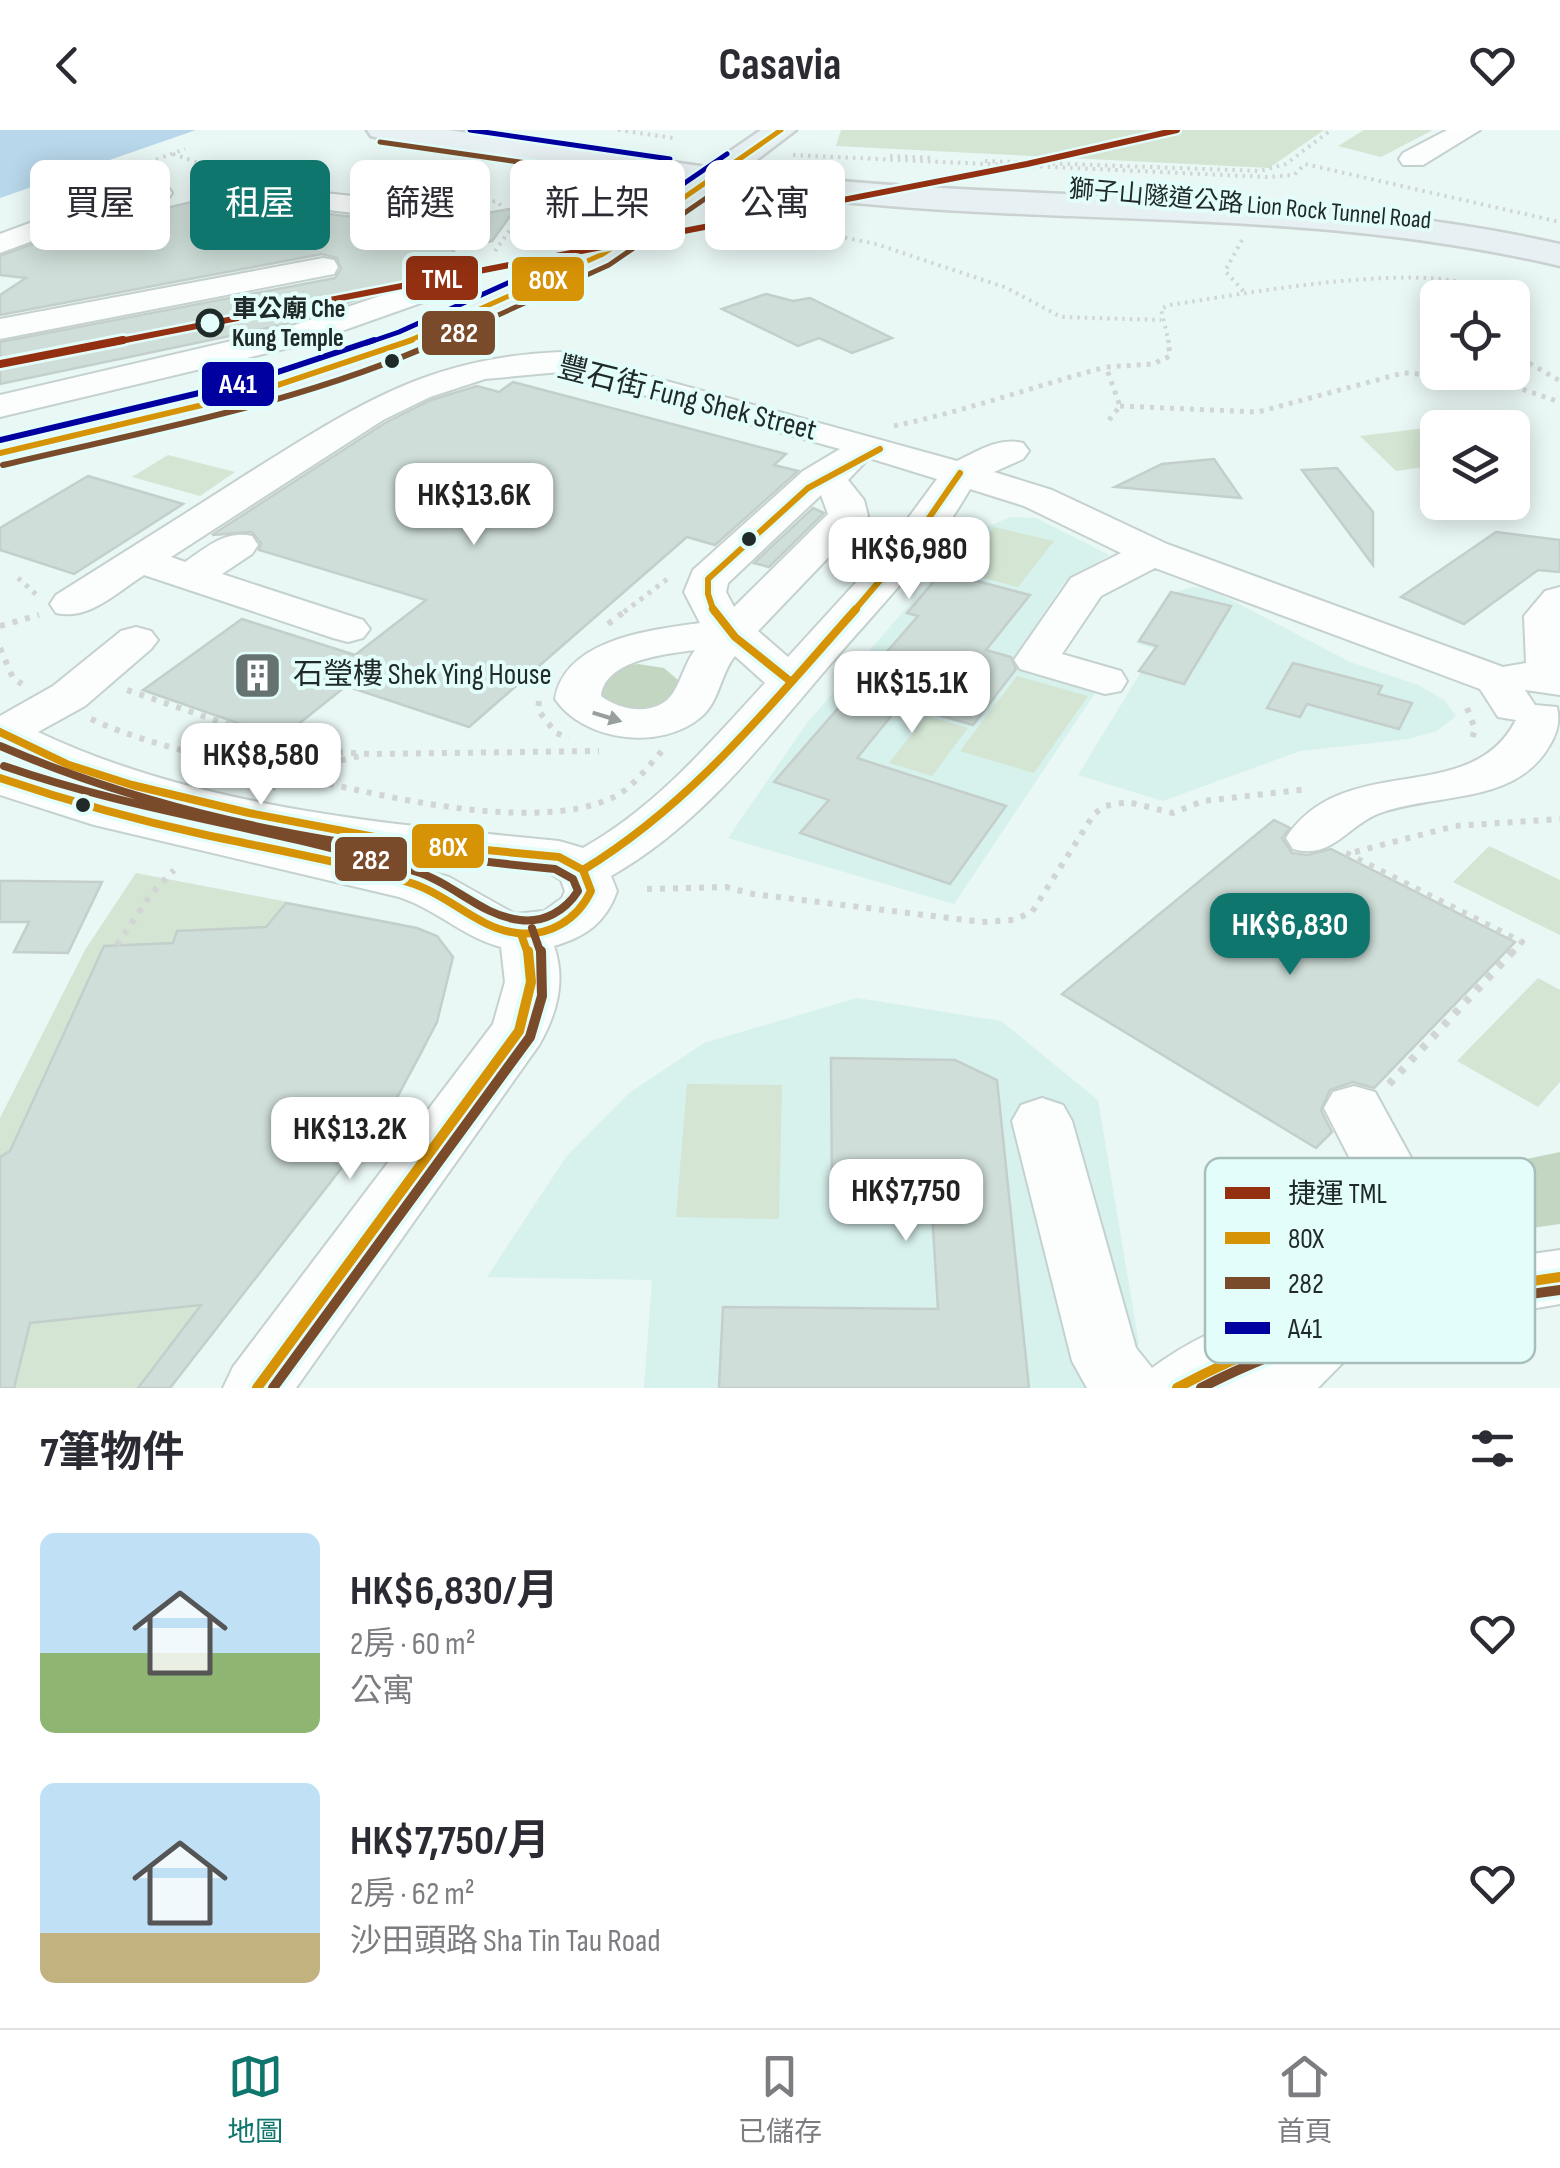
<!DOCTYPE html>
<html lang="zh-TW">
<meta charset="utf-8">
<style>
:root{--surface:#fff;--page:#f2f2f3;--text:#2b2b33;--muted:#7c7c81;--line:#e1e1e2;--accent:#0f766e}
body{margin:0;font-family:"Sofia Sans Condensed","Noto Sans TC",sans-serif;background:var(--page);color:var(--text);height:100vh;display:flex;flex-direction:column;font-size:38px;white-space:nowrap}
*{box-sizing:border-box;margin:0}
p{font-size:32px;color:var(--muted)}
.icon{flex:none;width:55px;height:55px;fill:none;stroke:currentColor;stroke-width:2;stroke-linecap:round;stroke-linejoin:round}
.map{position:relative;height:1258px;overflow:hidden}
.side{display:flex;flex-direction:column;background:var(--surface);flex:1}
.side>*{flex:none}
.top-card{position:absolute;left:30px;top:30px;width:1000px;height:90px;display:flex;gap:20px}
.controls{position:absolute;left:1420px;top:150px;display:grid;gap:20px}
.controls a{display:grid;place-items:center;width:110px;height:110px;border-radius:15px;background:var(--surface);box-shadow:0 5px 25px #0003;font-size:50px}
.price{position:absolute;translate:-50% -85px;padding:0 22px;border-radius:20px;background:#fff;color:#222;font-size:32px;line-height:65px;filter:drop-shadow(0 2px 5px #0008)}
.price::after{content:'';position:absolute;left:50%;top:60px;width:30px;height:22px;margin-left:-15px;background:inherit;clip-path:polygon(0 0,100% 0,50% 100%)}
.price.on{background:var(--accent);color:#fff}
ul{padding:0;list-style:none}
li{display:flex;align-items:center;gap:30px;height:250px;padding:0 40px}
li span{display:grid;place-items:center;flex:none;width:280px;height:200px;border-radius:15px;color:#555}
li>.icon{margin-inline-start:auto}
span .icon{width:120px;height:120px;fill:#fffc;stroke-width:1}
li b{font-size:42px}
h2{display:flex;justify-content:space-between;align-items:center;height:120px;padding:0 40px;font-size:42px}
.pill{padding:0 35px;border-radius:15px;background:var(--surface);box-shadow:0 5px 25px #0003;font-size:35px;line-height:90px}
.pill.on{background:var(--accent);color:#fff}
header{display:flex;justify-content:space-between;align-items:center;height:130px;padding:0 40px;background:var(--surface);font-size:45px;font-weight:700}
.menu{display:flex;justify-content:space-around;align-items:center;height:140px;border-top:2px solid var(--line);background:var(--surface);font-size:28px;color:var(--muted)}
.menu a{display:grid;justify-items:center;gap:5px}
.menu .on{color:var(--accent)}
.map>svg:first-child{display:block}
.built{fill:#d7f1ed}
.green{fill:#d4e5d3}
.forest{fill:#c3d6c1}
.water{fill:#b8d7ea}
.building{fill:#cfded8;stroke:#c4cfcc;stroke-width:2.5}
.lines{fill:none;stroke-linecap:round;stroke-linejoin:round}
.minor-casing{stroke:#c5d1cf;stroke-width:4}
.major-casing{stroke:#cad1d0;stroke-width:5}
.path-far3{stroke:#d1d6d5;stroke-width:4;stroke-dasharray:2.5 5;stroke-linecap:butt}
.path-far2{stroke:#d1d6d5;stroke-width:5;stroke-dasharray:4 6;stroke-linecap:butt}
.path-far1{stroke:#d1d6d5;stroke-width:6;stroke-dasharray:5 8;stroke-linecap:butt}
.path{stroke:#d1d6d5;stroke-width:8;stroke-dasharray:6 10;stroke-linecap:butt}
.minor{fill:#fcfefe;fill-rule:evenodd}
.major{fill:#e7f0f2;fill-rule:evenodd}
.bus-1-far3-casing{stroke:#e3fdfa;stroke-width:10}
.bus-1-far2-casing{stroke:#e3fdfa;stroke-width:12}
.bus-1-far1-casing{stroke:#e3fdfa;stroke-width:15}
.bus-1-casing{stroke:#e3fdfa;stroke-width:18}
.bus-2-far3-casing{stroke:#e3fdfa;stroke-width:10}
.bus-2-far2-casing{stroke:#e3fdfa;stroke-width:12}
.bus-2-far1-casing{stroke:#e3fdfa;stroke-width:15}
.bus-2-casing{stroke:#e3fdfa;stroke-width:18}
.bus-3-far1-casing{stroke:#e3fdfa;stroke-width:10}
.bus-3-casing{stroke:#e3fdfa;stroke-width:12}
.bus-1-far3{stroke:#d79306;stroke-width:5}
.bus-1-far2{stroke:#d79306;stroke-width:6}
.bus-1-far1{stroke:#d79306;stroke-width:8}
.bus-1{stroke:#d79306;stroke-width:10}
.bus-2-far3{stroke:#7a4b2a;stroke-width:5}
.bus-2-far2{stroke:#7a4b2a;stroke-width:6}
.bus-2-far1{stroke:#7a4b2a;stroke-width:8}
.bus-2{stroke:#7a4b2a;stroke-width:10}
.bus-3-far1{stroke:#0000a0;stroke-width:5}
.bus-3{stroke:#0000a0;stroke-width:6}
.metro-1-far1-casing{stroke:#e3fdfa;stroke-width:11}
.metro-1-casing{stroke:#e3fdfa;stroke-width:14}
.metro-1-far1{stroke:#923011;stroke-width:6}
.metro-1{stroke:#923011;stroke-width:8}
.oneway{fill:#999f9e}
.stop-dot{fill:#e3fdfa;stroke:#202a28;stroke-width:5}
.bus-dot{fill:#202a28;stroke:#e3fdfa;stroke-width:4}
.labels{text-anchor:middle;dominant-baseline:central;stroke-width:8;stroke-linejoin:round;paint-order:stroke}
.far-street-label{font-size:25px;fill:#202a28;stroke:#e3fdfa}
.far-stop-label{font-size:25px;font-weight:bold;fill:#202a28;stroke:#e3fdfa;text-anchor:start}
.street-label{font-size:30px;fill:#202a28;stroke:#e3fdfa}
.poi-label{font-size:30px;fill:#202a28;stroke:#e3fdfa;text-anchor:start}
.key{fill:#e3fdfa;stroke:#a8bebb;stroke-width:2.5}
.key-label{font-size:28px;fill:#202a28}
.line-badge{stroke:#e3fdfa;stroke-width:4}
.badge-label{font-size:28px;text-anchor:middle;font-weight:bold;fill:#fff}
</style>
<header><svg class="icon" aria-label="back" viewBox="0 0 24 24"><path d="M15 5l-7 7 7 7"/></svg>Casavia<svg class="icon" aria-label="heart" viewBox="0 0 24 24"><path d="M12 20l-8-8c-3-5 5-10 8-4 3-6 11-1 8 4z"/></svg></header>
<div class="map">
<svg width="1560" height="1258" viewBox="0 0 1560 1258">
<rect width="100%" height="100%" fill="#e9f7f5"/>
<g class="built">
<polygon points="1011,387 1036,388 1109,425 1065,451 1018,521 1023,542 1095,563 954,774 728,708 807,593 971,403"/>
<polygon points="1193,457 1210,459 1350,532 1418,555 1444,570 1456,586 1437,601 1408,609 1300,621 1163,671 1078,645 1155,519 1136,513 1172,463"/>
<polygon points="857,868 1001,891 1098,970 1139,1214 1091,1258 644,1258 652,1150 487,1147 566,1027 629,963 704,913"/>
</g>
<g class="green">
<polygon points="841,0 1324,0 1269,38 836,16"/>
<polygon points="1364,0 1433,0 1381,27 1338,16"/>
<polygon points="1492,290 1501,297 1438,298 1437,335 1396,341 1360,306"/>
<polygon points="168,325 235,342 200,366 132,347"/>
<polygon points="994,397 1054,411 1018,457 957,441"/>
<polygon points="1017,546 1088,566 1034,643 960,621"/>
<polygon points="926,586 968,598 932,646 889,633"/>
<polygon points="1489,716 1560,750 1560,805 1453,752"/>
<path d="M136,743L398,793L437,806L449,823C451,882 417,937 385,985L170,1258H0V988L85,820Z"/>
<polygon points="1538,848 1560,860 1560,952 1538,977 1457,931"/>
<polygon points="687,954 782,955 779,1089 676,1087"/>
</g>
<g class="forest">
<path d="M638,534L664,538L678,550L679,558C660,581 617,591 599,560V553L625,536Z"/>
<polygon points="1560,1022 1560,1094 1481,1105 1459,1043"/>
</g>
<polygon class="water" points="0,0 196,0 0,68"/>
<g class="building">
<polygon points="204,69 438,97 453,89 516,78 492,111 451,119 465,132 427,150 420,148 282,195 0,254 0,212 335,148 341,139 337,128 322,124 0,185 0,165 26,148 0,145 0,126 125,81 153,76 158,80"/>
<polygon points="766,164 793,171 810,168 892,208 852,223 819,208 798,216 722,179"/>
<polygon points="513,252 786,324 774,335 798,341 715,415 687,407 469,597 346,556 281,608 143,560 242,489 355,525 426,470 259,420 261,413 252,402 212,405 385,293 431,270 477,256 499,262"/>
<polygon points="1214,329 1241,368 1115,357 1162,334"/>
<polygon points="1337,338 1373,382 1373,435 1302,340"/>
<polygon points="88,346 183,374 74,444 0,420 0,398"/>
<polygon points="813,378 824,383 769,437 754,433"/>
<polygon points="1496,402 1560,410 1560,442 1538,440 1464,494 1401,467"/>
<polygon points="942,442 1030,465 986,520 1011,527 1016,539 973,595 901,574 857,628 1006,676 950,754 800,703 829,670 774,652 918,486 907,483"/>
<polygon points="1171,462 1231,476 1184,554 1139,541 1157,516 1139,511"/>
<polygon points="1293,533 1382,556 1378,564 1412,573 1399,599 1307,574 1300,587 1267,578"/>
<polygon points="1274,690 1290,698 1282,708 1292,723 1307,725 1331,719 1515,812 1374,958 1353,952 1330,960 1321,980 1332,1002 1316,1018 1062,864"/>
<polygon points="0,751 24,751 102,752 68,823 14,822 29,792 0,792"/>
<polygon points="286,773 417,798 437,806 453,827 437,892 399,964 170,1258 138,1258 201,1175 30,1193 14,1258 0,1258 0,1027 10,1021 104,816 173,813 177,801 266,797"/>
<polygon points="831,928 955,930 997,950 1029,1258 719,1258 723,1177 938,1179 931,1065 832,1064"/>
</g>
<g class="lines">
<defs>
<g id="minor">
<polygon points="1447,0 1480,0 1423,35 1403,35 1399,29 1403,23"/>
<polygon points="212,51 438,75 448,78 453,84 448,90 438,93 202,65 198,59 202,53"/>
<polygon points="158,54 168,57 172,63 168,69 124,77 0,123 0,104 108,64"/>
<polygon points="323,128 334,130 338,137 334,144 0,209 0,189"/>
<polygon points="421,152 432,155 437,162 432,169 305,214 0,287 0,265 283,199"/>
<path d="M561,222L957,331C978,321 999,307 1023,313L1029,321L1023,329L994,342L1052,360L1167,414L1503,537L1526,533L1524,486L1545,461L1560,457V565L1525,560L1535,575L1557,577C1560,590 1558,601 1551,613C1517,676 1439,662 1380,683C1346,696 1333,730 1293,719L1286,708C1344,619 1471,679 1516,590L1498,587L1480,559L1155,438L1101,466L1062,524L1121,541L1127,551L1121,561L1105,564L1020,539L1014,530L1071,448L1121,423L1024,376L970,359C936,419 886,470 841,522C770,603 706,692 611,746L617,761C606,793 585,807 554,816C566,850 557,884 539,915L296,1258H223L233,1237L493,894L505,852L501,817C463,807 436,779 399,767L94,695L0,665V633L106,668L236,695C154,675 76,657 0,620V586L53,556L121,501L136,497L151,501L158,510L151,519L85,576L38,602C198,678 385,694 559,711L583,718C657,676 708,615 765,553L735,526C720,544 720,571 701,587C661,621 585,612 555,569C565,509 650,500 700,493L684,462L693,440L803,341L840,319L560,242L485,249L430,267L383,290L171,427L185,432C207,417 225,400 252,406L258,415L252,424L222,444L363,490L370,499L363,508L348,512L333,508L144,445C117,462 89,491 56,483L50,474L56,465C119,425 182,386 244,346C354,277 427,227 561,222ZM869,328L937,349L881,425L788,527L758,501L868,386L864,370L848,350ZM821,365L828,384L734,477L726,462L728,453ZM695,520C685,533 682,549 673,563C657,587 620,581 601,566C605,530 665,524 695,520ZM303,709L401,728L548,742L561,750L565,761L562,768L544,781L515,784L449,747Z"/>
<path d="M1354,956L1375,962L1469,1133L1560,1120V1174L1367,1208L1318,1258H1087L1072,1231L1012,991L1021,975L1042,968L1063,975L1072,991L1136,1218L1152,1238C1224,1184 1323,1162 1409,1144L1324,978L1333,962Z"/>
</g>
<path id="major" d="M367,0H448L707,37L761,0H796L742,41C1015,75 1291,54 1560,114V136C1368,91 1194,92 1000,83C906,79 812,70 719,58L615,131L438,214L271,271L0,336V310L245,253L410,198L591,117L683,53L382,9L371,6Z"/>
</defs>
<use href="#minor" class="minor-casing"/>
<use href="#major" class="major-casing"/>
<g class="path-far3">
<polyline points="618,0 673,8"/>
<polyline points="173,24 205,35"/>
<polyline points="793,25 1267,47 1294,45 1305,34 1560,92"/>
<polyline points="890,26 933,28"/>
<polyline points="985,31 1260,41 1286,34 1331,0"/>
<polyline points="128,40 185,19"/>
<polyline points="439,56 479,42"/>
<polyline points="463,77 496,71 517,90 493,124"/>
<polyline points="720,82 876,114 1007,158 1061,187 1161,190"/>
<polyline points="1242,110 1225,141 1246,164"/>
<path d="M1169,213L1161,179L1169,175C1229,167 1455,122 1494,168"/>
</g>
<g class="path-far2">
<polyline points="1512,223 1560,251"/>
<polyline points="1120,276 1258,282 1403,243 1489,248 1560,272"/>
<polyline points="1109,290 1120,276 1106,237 1153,234 1170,226 1168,210"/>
<path d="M894,296C966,281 1035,256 1106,237"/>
<polyline points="18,448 39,467"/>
<polyline points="624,482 670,447"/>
</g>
<g class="path-far1">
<polyline points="608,494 628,479"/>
<polyline points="0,496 39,485"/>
<polyline points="0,518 13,548 22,554"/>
<polyline points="127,560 303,620 370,624 599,621"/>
<polyline points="539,571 538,580 556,603 569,608"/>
<polyline points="1467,578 1475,599 1471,612"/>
<path d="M91,589C150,616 211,627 274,641C362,661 528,706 612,668C632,659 647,637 662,621"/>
<polyline points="272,659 285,643 360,626"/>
<polyline points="1355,722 1455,696 1560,689"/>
<polyline points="1346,723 1522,812 1511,824"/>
<polyline points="647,759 726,757 753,764 982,792 1014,790 1032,782 1094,684 1105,676 1128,672 1173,683 1203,671 1309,659"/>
<polyline points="117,815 151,764 174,740"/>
</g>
<polyline class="path" points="1389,954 1513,821"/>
<use href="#minor" class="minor"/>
<use href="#major" class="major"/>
<defs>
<polyline id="bus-1-far3" points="404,213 603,124 781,0"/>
<g id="bus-1-far2">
<polyline points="0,323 257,262 412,210"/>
<polyline points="714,482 708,464 708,449 808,358 880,319"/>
<polyline points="853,482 911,414 960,343"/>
</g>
<g id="bus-1-far1">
<polyline points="713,479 735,507 790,551"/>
<path d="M0,602L69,635L132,655L249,683L401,712L559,727L583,740L591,761C577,790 549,807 517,803C479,799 450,766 414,754C347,732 275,720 206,705C136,690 68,671 0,648"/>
<path d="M583,740C693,673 771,574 856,479"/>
<polyline points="521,804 528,824"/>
</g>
<g id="bus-1">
<polyline points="257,1258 519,901 531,852 528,821"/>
<path d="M1177,1258C1301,1190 1422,1167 1560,1147"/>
</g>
<g id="bus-2-far3">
<polyline points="380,12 666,53"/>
<polyline points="436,213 609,135 741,44"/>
</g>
<path id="bus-2-far2" d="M3,335C150,300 303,273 442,210"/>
<g id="bus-2-far1">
<path d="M0,616C181,694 361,720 555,739L573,749L578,761C565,781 544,793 520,790C482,786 453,753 417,742C281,699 139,683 4,636"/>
<polyline points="532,798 541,824"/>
</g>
<g id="bus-2">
<polyline points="273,1258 530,907 542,866 541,821"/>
<path d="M1201,1258C1314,1198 1434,1177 1560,1160"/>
</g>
<g id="bus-3-far1">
<polyline points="470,0 670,29"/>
<polyline points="367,213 399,202 597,113 727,24"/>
</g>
<polyline id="bus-3" points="0,310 254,250 374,210"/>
</defs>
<use href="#bus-1-far3" class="bus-1-far3-casing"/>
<use href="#bus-1-far2" class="bus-1-far2-casing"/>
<use href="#bus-1-far1" class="bus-1-far1-casing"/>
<use href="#bus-1" class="bus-1-casing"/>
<use href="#bus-2-far3" class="bus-2-far3-casing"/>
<use href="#bus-2-far2" class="bus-2-far2-casing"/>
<use href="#bus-2-far1" class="bus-2-far1-casing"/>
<use href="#bus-2" class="bus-2-casing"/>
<use href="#bus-3-far1" class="bus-3-far1-casing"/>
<use href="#bus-3" class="bus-3-casing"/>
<use href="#bus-1-far3" class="bus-1-far3"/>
<use href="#bus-1-far2" class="bus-1-far2"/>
<use href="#bus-1-far1" class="bus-1-far1"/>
<use href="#bus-1" class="bus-1"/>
<use href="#bus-2-far3" class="bus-2-far3"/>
<use href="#bus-2-far2" class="bus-2-far2"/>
<use href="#bus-2-far1" class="bus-2-far1"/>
<use href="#bus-2" class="bus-2"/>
<use href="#bus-3-far1" class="bus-3-far1"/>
<use href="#bus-3" class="bus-3"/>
<defs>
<polyline id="metro-1-far1" points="110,213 1027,34 1177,0"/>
<polyline id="metro-1" points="0,234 123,210"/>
</defs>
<use href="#metro-1-far1" class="metro-1-far1-casing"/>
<use href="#metro-1" class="metro-1-casing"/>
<use href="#metro-1-far1" class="metro-1-far1"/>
<use href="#metro-1" class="metro-1"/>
</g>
<defs><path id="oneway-solid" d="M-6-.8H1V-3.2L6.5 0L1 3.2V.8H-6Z" transform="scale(2.5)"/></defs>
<use class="oneway" href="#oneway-solid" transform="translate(607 587) rotate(17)"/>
<defs>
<symbol id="building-square" viewBox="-11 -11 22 22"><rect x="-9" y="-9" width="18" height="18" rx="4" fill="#667270" stroke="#e3fdfa"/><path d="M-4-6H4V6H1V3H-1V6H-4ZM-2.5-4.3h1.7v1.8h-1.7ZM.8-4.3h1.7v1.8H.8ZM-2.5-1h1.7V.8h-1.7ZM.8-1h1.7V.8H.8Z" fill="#fff"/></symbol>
</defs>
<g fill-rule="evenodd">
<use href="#building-square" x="230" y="518" width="55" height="55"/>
</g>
<circle class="stop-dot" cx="210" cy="193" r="12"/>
<g class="bus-dot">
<circle cx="392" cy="231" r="9"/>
<circle cx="749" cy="409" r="9"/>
<circle cx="83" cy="675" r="9"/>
</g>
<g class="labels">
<g class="far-street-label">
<text transform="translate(1250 75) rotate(5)">獅子山隧道公路 Lion Rock Tunnel Road</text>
</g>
<g class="far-stop-label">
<text x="232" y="179">車公廟 Che<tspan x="232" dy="29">Kung Temple</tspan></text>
</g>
<g class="street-label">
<text transform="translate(687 269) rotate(14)">豐石街 Fung Shek Street</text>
</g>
<g class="poi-label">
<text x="293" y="545">石瑩樓 Shek Ying House</text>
</g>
</g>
<rect x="1205" y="1028" width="330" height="205" rx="15" class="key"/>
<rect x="1225" y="1057" width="45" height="12" fill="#923011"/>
<rect x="1225" y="1102" width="45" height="12" fill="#d79306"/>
<rect x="1225" y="1147" width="45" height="12" fill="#7a4b2a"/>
<rect x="1225" y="1192" width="45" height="12" fill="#0000a0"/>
<g class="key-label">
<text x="1288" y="1073">捷運 TML</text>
<text x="1288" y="1118">80X</text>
<text x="1288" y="1163">282</text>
<text x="1288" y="1208">A41</text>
</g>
<g class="line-badge">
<rect x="404" y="124" width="76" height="48" rx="10" fill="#923011"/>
<rect x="510" y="125" width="76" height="48" rx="10" fill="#d79306"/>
<rect x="420" y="179" width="77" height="48" rx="10" fill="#7a4b2a"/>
<rect x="200" y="230" width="76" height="48" rx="10" fill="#0000a0"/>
<rect x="410" y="692" width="76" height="48" rx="10" fill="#d79306"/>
<rect x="333" y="705" width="76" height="48" rx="10" fill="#7a4b2a"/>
</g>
<g class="badge-label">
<text x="442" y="158">TML</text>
<text x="548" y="159">80X</text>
<text x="459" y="212">282</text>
<text x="238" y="263">A41</text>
<text x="448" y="726">80X</text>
<text x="371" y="739">282</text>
</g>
</svg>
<div class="controls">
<a><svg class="icon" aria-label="locate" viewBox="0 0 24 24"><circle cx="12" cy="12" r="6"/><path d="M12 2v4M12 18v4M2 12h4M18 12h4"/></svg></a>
<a><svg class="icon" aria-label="layers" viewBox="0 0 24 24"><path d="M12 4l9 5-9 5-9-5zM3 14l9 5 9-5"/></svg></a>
</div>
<b class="price" style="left:474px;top:418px">HK$13.6K</b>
<b class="price" style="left:909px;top:472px">HK$6,980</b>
<b class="price" style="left:912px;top:606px">HK$15.1K</b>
<b class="price" style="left:261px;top:678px">HK$8,580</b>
<b class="price on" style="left:1290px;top:848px">HK$6,830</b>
<b class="price" style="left:350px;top:1052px">HK$13.2K</b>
<b class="price" style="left:906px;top:1114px">HK$7,750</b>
<div class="top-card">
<a class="pill">買屋</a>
<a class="pill on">租屋</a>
<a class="pill">篩選</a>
<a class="pill">新上架</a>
<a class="pill">公寓</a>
</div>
</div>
<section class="side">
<h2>7筆物件<svg class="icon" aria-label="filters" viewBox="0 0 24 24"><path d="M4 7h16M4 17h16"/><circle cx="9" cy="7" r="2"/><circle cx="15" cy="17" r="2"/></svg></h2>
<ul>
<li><span style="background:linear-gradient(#bfe0f5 60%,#8fb573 0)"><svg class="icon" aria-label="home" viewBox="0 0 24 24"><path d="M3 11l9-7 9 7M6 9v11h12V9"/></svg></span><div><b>HK$6,830/月</b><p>2房 · 60 m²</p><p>公寓</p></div><svg class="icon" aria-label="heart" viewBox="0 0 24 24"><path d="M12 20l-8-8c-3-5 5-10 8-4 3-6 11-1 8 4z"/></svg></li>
<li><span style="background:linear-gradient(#bfe0f5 75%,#c2b280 0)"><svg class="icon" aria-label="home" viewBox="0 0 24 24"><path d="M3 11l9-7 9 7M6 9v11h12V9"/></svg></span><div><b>HK$7,750/月</b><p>2房 · 62 m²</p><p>沙田頭路 Sha Tin Tau Road</p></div><svg class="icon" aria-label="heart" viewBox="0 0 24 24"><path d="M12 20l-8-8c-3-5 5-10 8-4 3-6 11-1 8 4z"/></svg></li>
</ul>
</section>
<nav class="menu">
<a class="on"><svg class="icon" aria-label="map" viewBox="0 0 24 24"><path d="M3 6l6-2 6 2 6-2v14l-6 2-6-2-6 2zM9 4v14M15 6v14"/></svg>地圖</a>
<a><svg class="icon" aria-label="saved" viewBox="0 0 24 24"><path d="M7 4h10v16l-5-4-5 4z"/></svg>已儲存</a>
<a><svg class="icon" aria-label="home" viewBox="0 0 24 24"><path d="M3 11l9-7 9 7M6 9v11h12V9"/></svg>首頁</a>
</nav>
